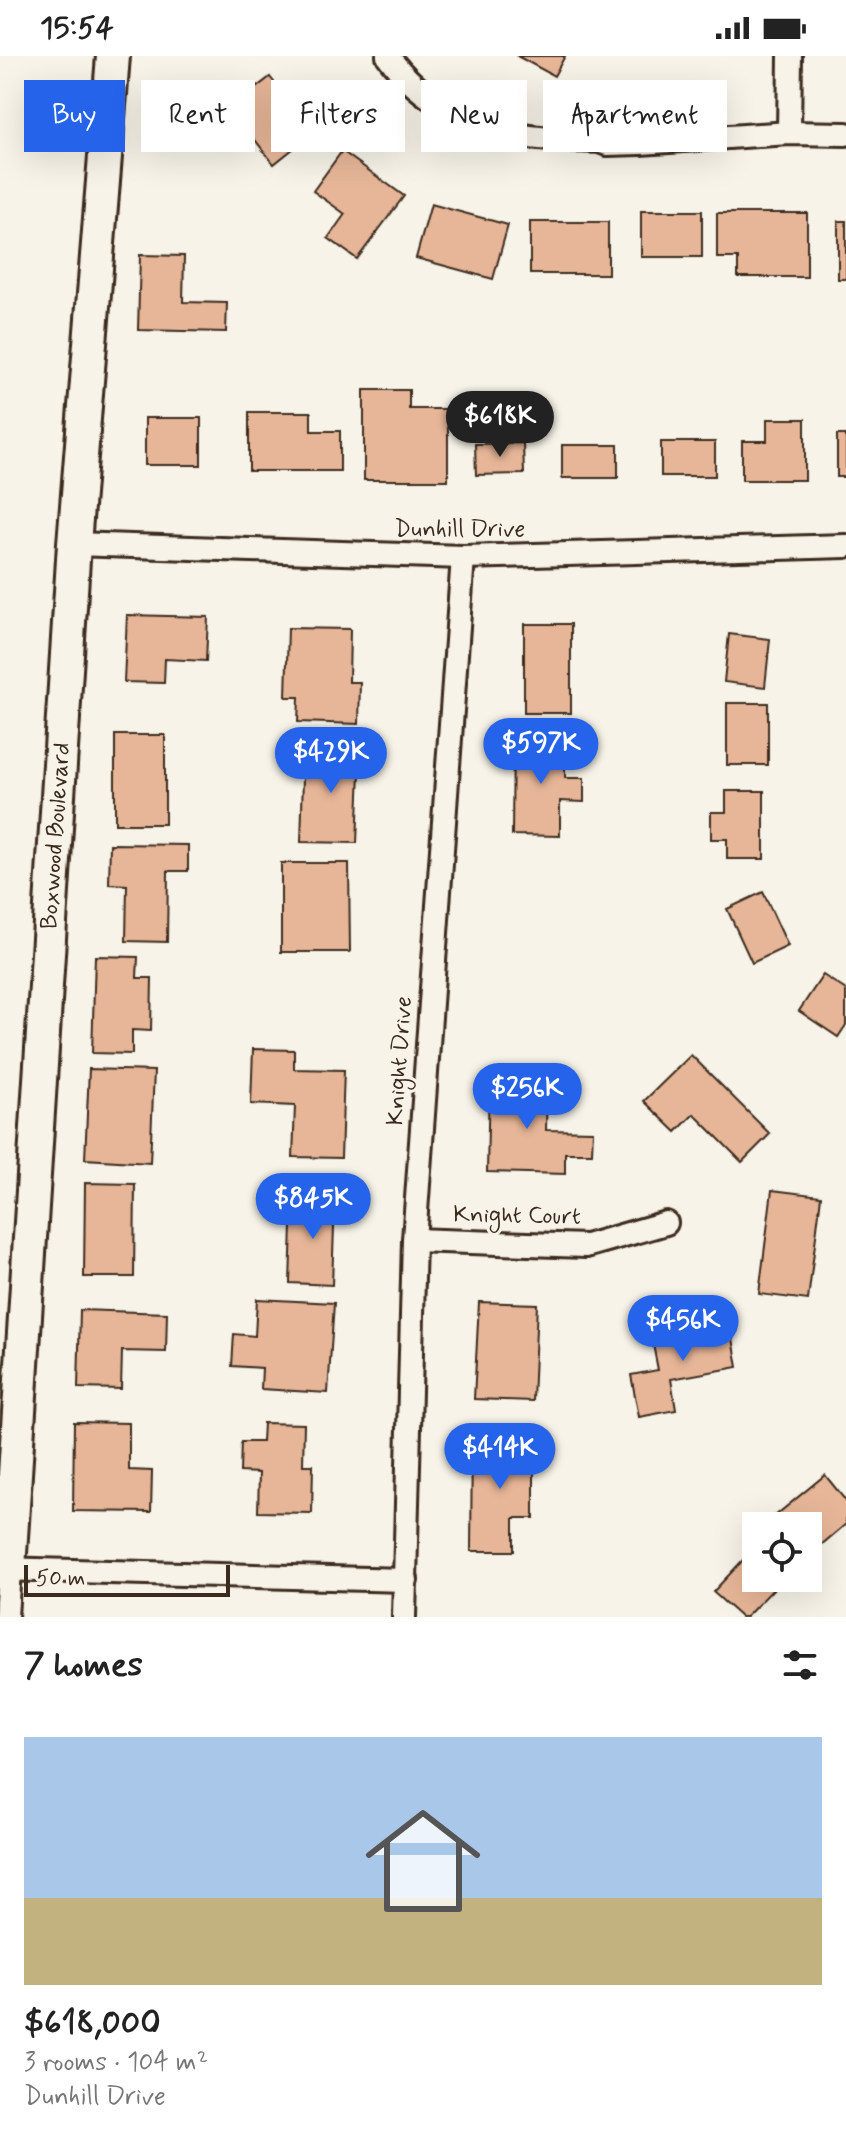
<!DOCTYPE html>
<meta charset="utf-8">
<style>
:root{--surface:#fff;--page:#f6f6f6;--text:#222;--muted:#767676;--accent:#2563eb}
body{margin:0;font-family:Mynerve,sans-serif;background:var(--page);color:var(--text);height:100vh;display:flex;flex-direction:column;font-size:30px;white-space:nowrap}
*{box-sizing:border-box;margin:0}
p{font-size:26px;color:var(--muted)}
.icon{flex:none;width:44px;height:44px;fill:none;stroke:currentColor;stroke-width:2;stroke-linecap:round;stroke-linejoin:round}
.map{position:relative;height:1561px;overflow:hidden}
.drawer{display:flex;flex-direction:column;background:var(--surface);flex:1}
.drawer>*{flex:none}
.top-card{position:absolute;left:24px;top:24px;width:798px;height:72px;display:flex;gap:16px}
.tools{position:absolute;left:742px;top:1456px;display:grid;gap:16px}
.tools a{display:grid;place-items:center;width:80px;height:80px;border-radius:0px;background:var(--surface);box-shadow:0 8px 32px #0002;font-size:40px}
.scale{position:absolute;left:24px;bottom:20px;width:206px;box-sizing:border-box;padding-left:8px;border:4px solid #3b2a1e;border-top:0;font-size:22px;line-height:28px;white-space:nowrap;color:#3b2a1e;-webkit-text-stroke:6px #f7f3e8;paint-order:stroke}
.price{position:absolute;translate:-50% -68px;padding:0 18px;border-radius:28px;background:var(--accent);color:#fff;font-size:26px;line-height:52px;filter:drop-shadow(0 2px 4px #0008)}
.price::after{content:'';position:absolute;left:50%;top:48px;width:24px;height:18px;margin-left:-12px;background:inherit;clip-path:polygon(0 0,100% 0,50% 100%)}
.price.selected{background:#222;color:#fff}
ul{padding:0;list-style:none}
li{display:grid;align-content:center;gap:16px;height:424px;padding:0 24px}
li span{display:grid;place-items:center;height:248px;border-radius:0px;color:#555}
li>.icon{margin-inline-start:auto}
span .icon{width:144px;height:144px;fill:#fffc;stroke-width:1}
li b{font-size:34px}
h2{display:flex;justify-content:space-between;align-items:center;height:96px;padding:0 24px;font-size:34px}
.chip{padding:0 28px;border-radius:0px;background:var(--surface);box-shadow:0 8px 32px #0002;font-size:28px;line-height:72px}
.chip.selected{background:var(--accent);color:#fff}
.status{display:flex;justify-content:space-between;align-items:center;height:56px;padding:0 40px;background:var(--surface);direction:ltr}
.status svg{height:22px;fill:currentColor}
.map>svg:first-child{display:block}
.building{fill:#e7b698;stroke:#3b2a1e;stroke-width:2}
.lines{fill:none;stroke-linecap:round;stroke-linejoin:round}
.street-casing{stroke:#3b2a1e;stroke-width:28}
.secondary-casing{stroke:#3b2a1e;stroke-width:38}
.street{stroke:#f7f3e8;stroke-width:22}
.secondary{stroke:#f7f3e8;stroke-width:32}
.labels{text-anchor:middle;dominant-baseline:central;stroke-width:6;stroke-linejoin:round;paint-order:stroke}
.street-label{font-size:24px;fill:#3b2a1e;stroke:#f7f3e8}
</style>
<div class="status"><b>15:54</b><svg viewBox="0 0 49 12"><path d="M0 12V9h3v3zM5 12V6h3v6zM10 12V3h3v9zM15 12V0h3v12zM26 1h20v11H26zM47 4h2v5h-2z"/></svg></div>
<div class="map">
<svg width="846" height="1561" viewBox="0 0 846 1561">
<rect width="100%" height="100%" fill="#f7f3e8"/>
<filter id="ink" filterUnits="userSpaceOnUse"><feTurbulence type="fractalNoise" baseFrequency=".0125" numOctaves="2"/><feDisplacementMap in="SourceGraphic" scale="16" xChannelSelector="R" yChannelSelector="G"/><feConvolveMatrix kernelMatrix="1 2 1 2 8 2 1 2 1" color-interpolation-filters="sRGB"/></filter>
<g filter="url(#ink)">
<g class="building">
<polygon points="517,0 565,0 554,20"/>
<polygon points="270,21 314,76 274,108 230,52"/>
<polygon points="342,95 404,140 357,203 328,182 345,158 313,135"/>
<polygon points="431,148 508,169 493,223 416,202"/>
<rect x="641" y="155" width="61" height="46"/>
<polygon points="717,157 807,157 807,221 738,221 738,202 717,202"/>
<rect x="838" y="165" width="8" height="58"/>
<rect x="530" y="166" width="78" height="52"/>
<polygon points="140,199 184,200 183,246 227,247 226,276 138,274"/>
<polygon points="364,334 409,334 409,353 448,353 448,424 364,424"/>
<polygon points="249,356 311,356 311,375 340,375 340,415 249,415"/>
<rect x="145" y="362" width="56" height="47"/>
<polygon points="767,363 805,363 805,424 742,424 742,385 767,385"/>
<rect x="837" y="379" width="9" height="42"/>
<rect x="661" y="386" width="54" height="34"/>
<polygon points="523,387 524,418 476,419 475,388"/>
<rect x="562" y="389" width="56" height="33"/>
<polygon points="127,559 208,561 206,605 165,603 164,627 124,626"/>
<rect x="524" y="568" width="47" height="89"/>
<polygon points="288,572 350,573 349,626 360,626 359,668 298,666 299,641 286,641"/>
<polygon points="729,578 770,583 765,631 724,626"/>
<rect x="727" y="647" width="41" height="62"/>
<rect x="115" y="679" width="50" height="89"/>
<polygon points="513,681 565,682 565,722 584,722 584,746 560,745 560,780 512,779"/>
<polygon points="304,690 361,692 357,787 301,786"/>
<polygon points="726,735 764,735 764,803 727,803 727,783 711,783 711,756 726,756"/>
<polygon points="110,788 188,789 188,815 168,815 167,886 126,885 127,829 109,828"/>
<polygon points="281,807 349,807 350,896 281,896"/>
<polygon points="763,836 788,890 752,907 727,853"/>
<polygon points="95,900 138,901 137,922 152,922 151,975 132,974 132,998 92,997"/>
<polygon points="823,919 846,934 846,969 838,981 799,955"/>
<polygon points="253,993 294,994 294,1013 344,1014 341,1102 293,1101 295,1050 251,1048"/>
<polygon points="691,999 770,1078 742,1106 694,1058 676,1076 644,1045"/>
<polygon points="89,1013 154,1015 150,1107 85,1103"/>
<polygon points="489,1024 547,1025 546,1074 593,1075 592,1097 565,1097 565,1118 487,1116"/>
<polygon points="85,1127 135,1128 134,1221 84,1221"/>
<polygon points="772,1134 821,1140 808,1244 759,1238"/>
<polygon points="293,1141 335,1142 332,1229 290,1227"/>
<polygon points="257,1243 334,1247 328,1337 261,1333 262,1312 232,1310 234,1278 255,1280"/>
<polygon points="479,1246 537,1248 533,1345 474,1343"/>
<polygon points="80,1254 167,1257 166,1296 122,1295 121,1333 78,1332"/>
<polygon points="730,1265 738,1311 671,1323 676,1354 639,1361 631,1319 658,1314 651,1278"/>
<polygon points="74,1366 129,1367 129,1414 152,1415 151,1456 73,1455"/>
<polygon points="263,1367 304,1368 303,1409 313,1409 312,1457 258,1456 259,1417 240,1416 241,1386 262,1386"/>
<polygon points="472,1381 529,1382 529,1398 534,1398 534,1462 514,1462 514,1495 471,1495"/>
<polygon points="825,1419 846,1445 846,1468 808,1500 808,1470 773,1470 769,1465"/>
<polygon points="756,1490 756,1522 784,1522 746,1561 741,1561 713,1536"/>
</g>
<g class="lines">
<defs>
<g id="street">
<path d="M388,0C420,45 475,74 530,81C553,84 576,84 599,85L607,88L640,87L789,77L846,78"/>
<polyline points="789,77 790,0"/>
<polyline points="74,488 463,501 846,490"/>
<polyline points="414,1184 586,1190 666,1167"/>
<polyline points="0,1513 406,1524"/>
<polyline points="6,1561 9,1513"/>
<polyline points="404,1561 414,1184 463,501"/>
</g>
<polyline id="secondary" points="9,1513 74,488 113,0"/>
</defs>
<use href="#street" class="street-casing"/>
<use href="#secondary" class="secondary-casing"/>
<use href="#street" class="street"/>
<use href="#secondary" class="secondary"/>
</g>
</g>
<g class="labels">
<g class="street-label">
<text x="460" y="473">Dunhill Drive</text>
<text transform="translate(56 780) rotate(-86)">Boxwood Boulevard</text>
<text transform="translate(400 1005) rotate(-86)">Knight Drive</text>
<text transform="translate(517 1160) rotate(1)">Knight Court</text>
</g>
</g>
</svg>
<div class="tools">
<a><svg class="icon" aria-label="locate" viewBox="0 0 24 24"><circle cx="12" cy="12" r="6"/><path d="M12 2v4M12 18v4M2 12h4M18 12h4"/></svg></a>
</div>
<div class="scale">50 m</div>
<b class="price selected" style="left:500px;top:403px">$618K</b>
<b class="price" style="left:541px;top:730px">$597K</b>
<b class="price" style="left:331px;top:739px">$429K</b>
<b class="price" style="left:527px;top:1075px">$256K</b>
<b class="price" style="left:313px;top:1185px">$845K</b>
<b class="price" style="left:683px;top:1307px">$456K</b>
<b class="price" style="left:500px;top:1435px">$414K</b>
<div class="top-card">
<a class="chip selected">Buy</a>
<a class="chip">Rent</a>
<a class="chip">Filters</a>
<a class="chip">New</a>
<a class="chip">Apartment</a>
</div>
</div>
<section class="drawer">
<h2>7 homes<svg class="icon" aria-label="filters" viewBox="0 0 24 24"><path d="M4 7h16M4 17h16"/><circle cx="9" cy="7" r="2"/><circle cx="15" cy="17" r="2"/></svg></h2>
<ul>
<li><span style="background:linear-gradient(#a9c7e8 65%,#c2b280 0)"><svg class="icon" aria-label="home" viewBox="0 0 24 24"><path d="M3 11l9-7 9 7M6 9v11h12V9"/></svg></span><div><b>$618,000</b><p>3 rooms · 104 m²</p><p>Dunhill Drive</p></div></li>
</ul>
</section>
